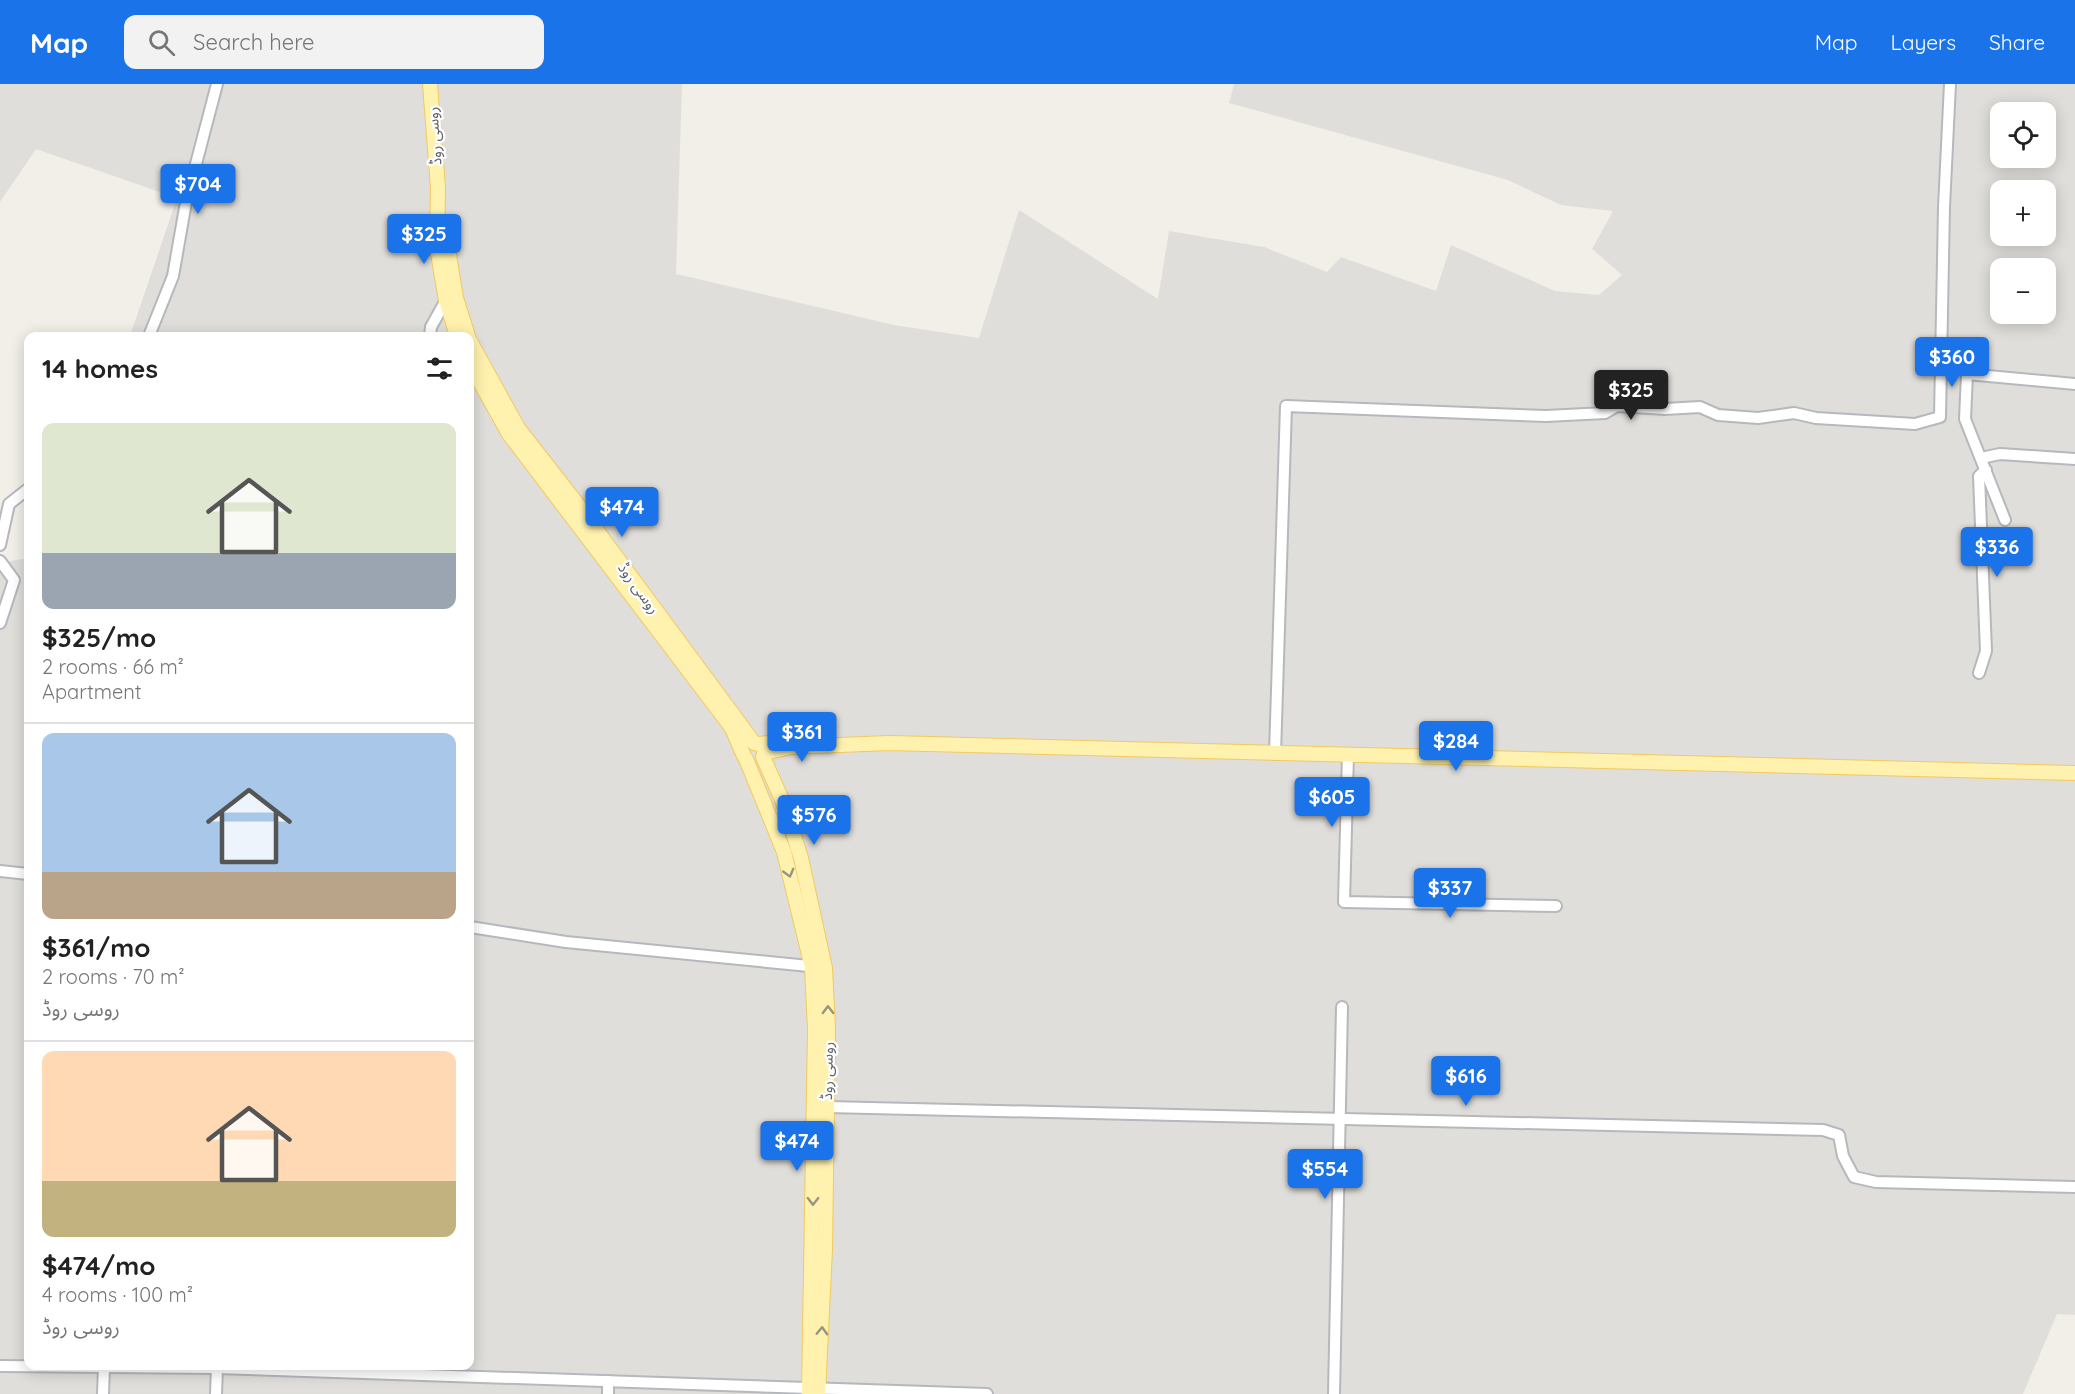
<!DOCTYPE html>
<meta charset="utf-8">
<style>
:root{--surface:#fff;--page:#f2f2f2;--text:#222;--muted:#767676;--line:#e0e0e0;--accent:#1a73e8}
body{margin:0;font-family:Quicksand,"Noto Sans Arabic",sans-serif;background:var(--page);color:var(--text);height:100vh;display:flex;flex-direction:column;font-size:22px;white-space:nowrap}
*{box-sizing:border-box;margin:0}
p{font-size:20px;color:var(--muted)}
.icon{flex:none;width:33px;height:33px;fill:none;stroke:currentColor;stroke-width:2;stroke-linecap:round;stroke-linejoin:round}
.map{position:relative;flex:1;overflow:hidden}
.details{position:absolute;left:24px;top:248px;width:450px;height:1038px;display:flex;flex-direction:column;background:var(--surface);border-radius:12px;box-shadow:0 3px 15px #0003}
.details>*{flex:none}
.controls{position:absolute;left:1990px;top:18px;display:grid;gap:12px}
.controls a{display:grid;place-items:center;width:66px;height:66px;border-radius:12px;background:var(--surface);box-shadow:0 3px 15px #0003;font-size:30px}
.price{position:absolute;translate:-50% -51px;padding:0 14px;border-radius:6px;background:var(--accent);color:#fff;font-size:20px;line-height:39px;filter:drop-shadow(0 2px 3px #0008)}
.price::after{content:'';position:absolute;left:50%;top:36px;width:18px;height:14px;margin-left:-9px;background:inherit;clip-path:polygon(0 0,100% 0,50% 100%)}
.price.on{background:#222;color:#fff}
ul{padding:0;list-style:none}
li{display:grid;align-content:center;gap:12px;height:318px;padding:0 18px}
li+li{border-top:2px solid var(--line)}
li span{display:grid;place-items:center;height:186px;border-radius:12px;color:#555}
li>.icon{margin-inline-start:auto}
span .icon{width:108px;height:108px;fill:#fffc;stroke-width:1}
li b{font-size:26px}
h2{display:flex;justify-content:space-between;align-items:center;height:72px;padding:0 18px;font-size:26px}
header{display:flex;align-items:center;gap:36px;box-sizing:border-box;height:84px;padding:0 30px;background:var(--accent);color:#fff}
header strong{font-size:28px}
nav{display:flex;gap:33px;margin-inline-start:auto;font-size:21px}
.search{width:420px;height:54px;background:var(--page);display:flex;align-items:center;gap:15px;box-sizing:border-box;padding:0 21px;border-radius:12px;color:var(--muted);font-size:22px}
.map>svg:first-child{display:block}
.industrial{fill:#e0deda;fill-rule:evenodd}
.lines{fill:none;stroke-linecap:round;stroke-linejoin:round}
.minor-casing{stroke:#b5b8bc;stroke-width:14}
.major-casing{stroke:#f2c960;stroke-width:16}
.minor{stroke:#fff;stroke-width:10}
.major{stroke:#fff2af;stroke-width:14}
.oneway{stroke:#979581}
.labels{text-anchor:middle;dominant-baseline:central;stroke-width:4.5;stroke-linejoin:round;paint-order:stroke}
.street-label{font-size:15px;fill:#5f6368;stroke:#fff}
</style>
<header>
<strong>Map</strong>
<div class="search"><svg class="icon" aria-label="search" viewBox="0 0 24 24"><circle cx="10" cy="10" r="6"/><path d="M15 15l6 6"/></svg>Search here</div>
<nav><a>Map</a><a>Layers</a><a>Share</a></nav>
</header>
<div class="map">
<svg width="2075" height="1310" viewBox="0 0 2075 1310">
<rect width="100%" height="100%" fill="#f1efe8"/>
<path class="industrial" d="M0,0H682L676,190L894,241L979,254L1019,126L1158,215L1169,147L1264,163L1327,188L1341,173L1436,207L1451,161L1555,207L1599,211L1622,191L1592,165L1613,127L1561,121L1508,96L1229,19L1234,0H2075V1231L2057,1230L2023,1310H0V479L28,474V1281H470V252H130L177,114L36,65L0,118ZM2001,28H2046V74H2001ZM2001,106H2046V152H2001ZM2001,184H2046V230H2001Z"/>
<g class="lines">
<defs>
<g id="minor">
<polyline points="149,252 173,192 186,118 217,0"/>
<polyline points="430,252 431,243 446,216"/>
<polyline points="1981,374 2000,370 2075,375"/>
<polyline points="2005,436 1965,335 1967,290 2075,300"/>
<polyline points="0,461 9,420 28,405"/>
<polyline points="0,477 14,496 0,539"/>
<polyline points="1979,589 1986,567 1979,392 1986,386"/>
<polyline points="1275,670 1286,322 1546,332 1605,329 1617,322 1665,325 1700,323 1718,331 1758,334 1794,329 1816,334 1915,340 1940,333 1944,123 1950,0"/>
<polyline points="1348,670 1344,818 1556,822"/>
<polyline points="0,787 28,790"/>
<polyline points="470,843 566,858 819,883"/>
<polyline points="827,1023 1823,1046 1839,1051 1843,1072 1854,1093 1876,1098 2075,1103"/>
<polyline points="0,1282 217,1284 987,1310"/>
<polyline points="608,1297 608,1310"/>
<polyline points="103,1310 104,1283"/>
<polyline points="216,1310 217,1284"/>
<polyline points="1334,1310 1342,923"/>
</g>
<g id="major">
<polyline points="430,0 438,104 437,164 446,216 457,252"/>
<polyline points="444,141 456,214 468,252"/>
<polyline points="470,257 518,344 575,417 754,659"/>
<polyline points="470,280 509,350 732,644 744,672"/>
<polyline points="758,660 789,657"/>
<polyline points="764,669 791,663 889,659 2075,689"/>
<polyline points="763,673 783,718 801,774 825,884 828,945 825,1165 818,1310"/>
<polyline points="746,675 784,768 812,883 815,945 809,1310"/>
</g>
</defs>
<use href="#minor" class="minor-casing"/>
<use href="#major" class="major-casing"/>
<use href="#minor" class="minor"/>
<use href="#major" class="major"/>
</g>
<defs><path id="oneway-chevron" d="M-2-3.5L2.5 0L-2 3.5" fill="none" stroke-width="1.6" stroke-linecap="round" stroke-linejoin="round" transform="scale(1.5)"/></defs>
<g class="oneway">
<use href="#oneway-chevron" transform="translate(789 789) rotate(75)"/>
<use href="#oneway-chevron" transform="translate(828 926) rotate(-91)"/>
<use href="#oneway-chevron" transform="translate(813 1117) rotate(91)"/>
<use href="#oneway-chevron" transform="translate(822 1247) rotate(-88)"/>
</g>
<g class="labels">
<g class="street-label">
<text transform="translate(434 52) rotate(-94)">روسی روڈ</text>
<text transform="translate(639 504) rotate(54)">روسی روڈ</text>
<text transform="translate(827 987) rotate(-89)">روسی روڈ</text>
</g>
</g>
</svg>
<div class="controls">
<a><svg class="icon" aria-label="locate" viewBox="0 0 24 24"><circle cx="12" cy="12" r="6"/><path d="M12 2v4M12 18v4M2 12h4M18 12h4"/></svg></a>
<a>+</a>
<a>−</a>
</div>
<b class="price" style="left:198px;top:131px">$704</b>
<b class="price" style="left:424px;top:181px">$325</b>
<b class="price" style="left:1952px;top:304px">$360</b>
<b class="price on" style="left:1631px;top:337px">$325</b>
<b class="price" style="left:622px;top:454px">$474</b>
<b class="price" style="left:1997px;top:494px">$336</b>
<b class="price" style="left:802px;top:679px">$361</b>
<b class="price" style="left:1456px;top:688px">$284</b>
<b class="price" style="left:1332px;top:744px">$605</b>
<b class="price" style="left:814px;top:762px">$576</b>
<b class="price" style="left:1450px;top:835px">$337</b>
<b class="price" style="left:1466px;top:1023px">$616</b>
<b class="price" style="left:797px;top:1088px">$474</b>
<b class="price" style="left:1325px;top:1116px">$554</b>
<section class="details">
<h2>14 homes<svg class="icon" aria-label="filters" viewBox="0 0 24 24"><path d="M4 7h16M4 17h16"/><circle cx="9" cy="7" r="2"/><circle cx="15" cy="17" r="2"/></svg></h2>
<ul>
<li><span style="background:linear-gradient(#dfe7d0 70%,#9aa5b1 0)"><svg class="icon" aria-label="home" viewBox="0 0 24 24"><path d="M3 11l9-7 9 7M6 9v11h12V9"/></svg></span><div><b>$325/mo</b><p>2 rooms · 66 m²</p><p>Apartment</p></div></li>
<li><span style="background:linear-gradient(#a9c7e8 75%,#b9a48a 0)"><svg class="icon" aria-label="home" viewBox="0 0 24 24"><path d="M3 11l9-7 9 7M6 9v11h12V9"/></svg></span><div><b>$361/mo</b><p>2 rooms · 70 m²</p><p>روسی روڈ</p></div></li>
<li><span style="background:linear-gradient(#ffd9b3 70%,#c2b280 0)"><svg class="icon" aria-label="home" viewBox="0 0 24 24"><path d="M3 11l9-7 9 7M6 9v11h12V9"/></svg></span><div><b>$474/mo</b><p>4 rooms · 100 m²</p><p>روسی روڈ</p></div></li>
</ul>
</section>
</div>
